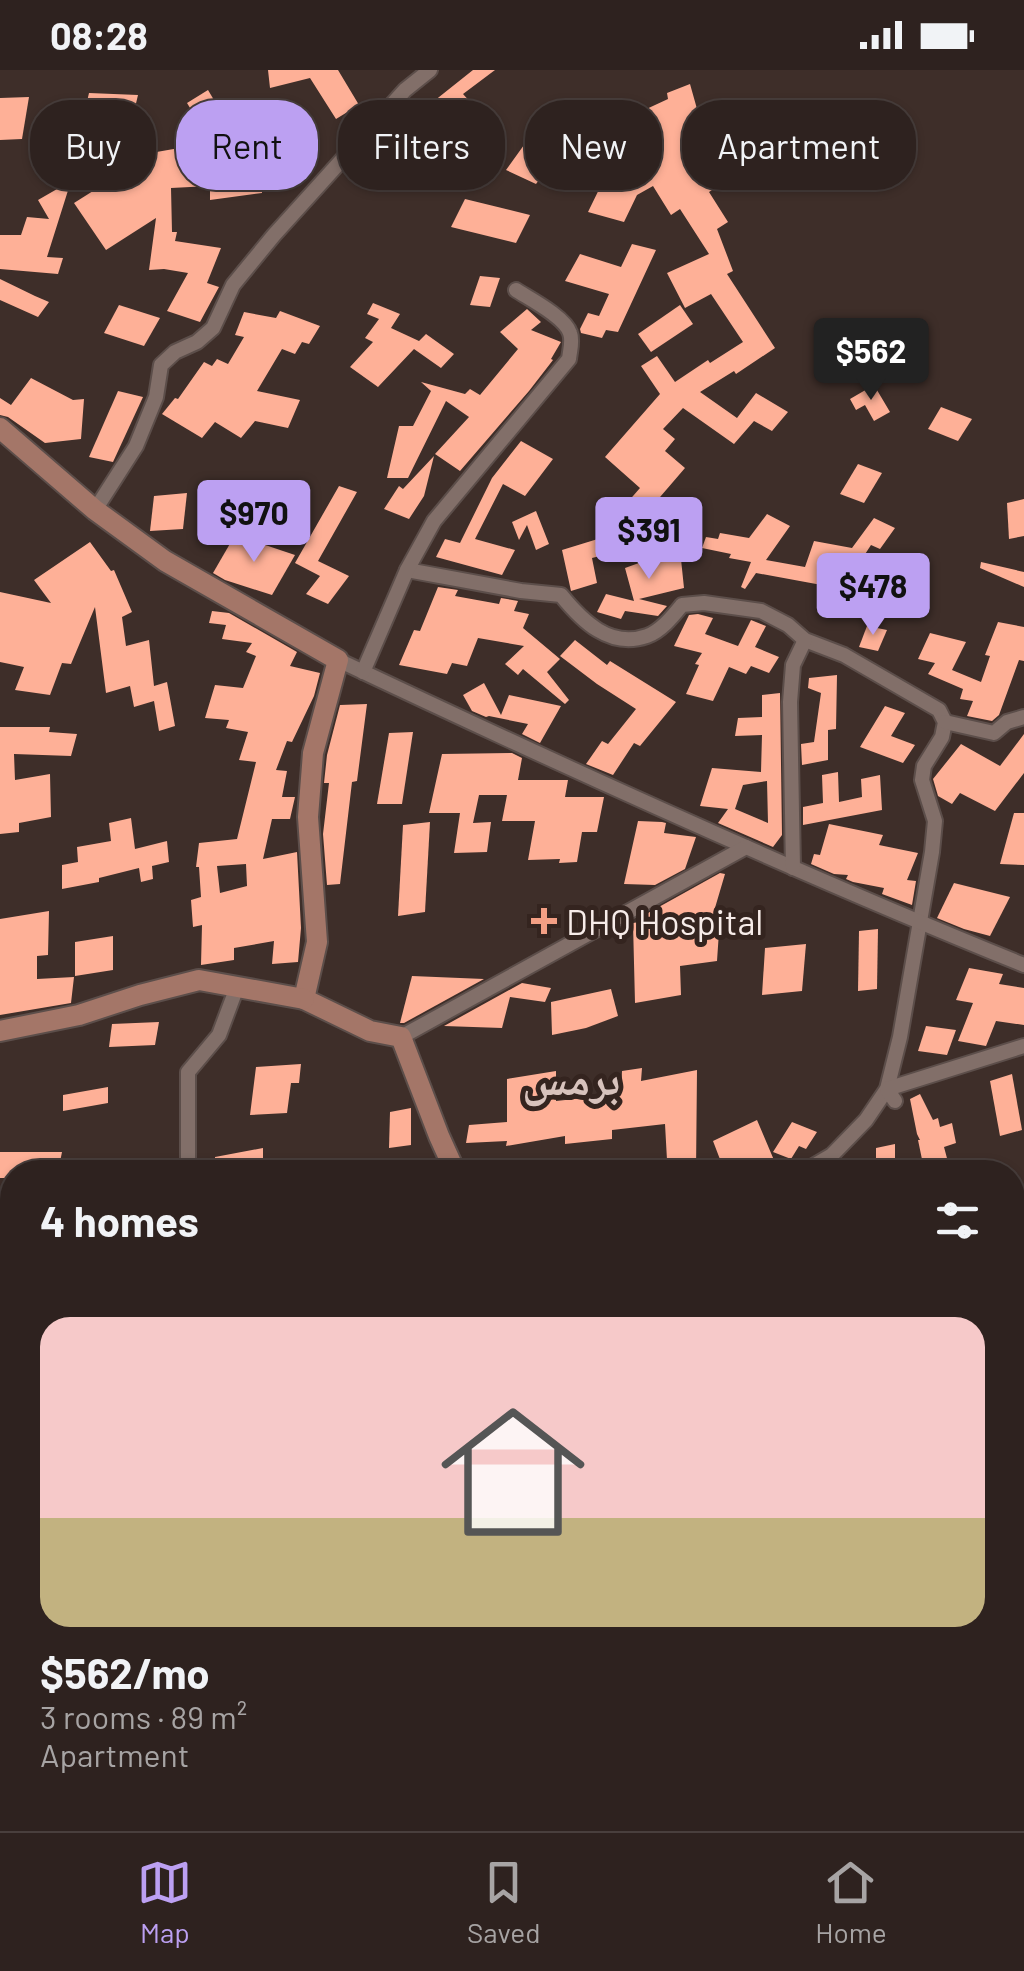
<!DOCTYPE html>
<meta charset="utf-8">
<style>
:root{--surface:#2e221f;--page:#3a2f2c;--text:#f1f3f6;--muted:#a7a4a4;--line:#493f3d;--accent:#bca0f2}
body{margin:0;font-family:Barlow,"Noto Naskh Arabic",sans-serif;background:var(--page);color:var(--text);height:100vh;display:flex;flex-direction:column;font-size:38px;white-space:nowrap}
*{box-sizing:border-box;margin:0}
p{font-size:32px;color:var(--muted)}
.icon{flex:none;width:55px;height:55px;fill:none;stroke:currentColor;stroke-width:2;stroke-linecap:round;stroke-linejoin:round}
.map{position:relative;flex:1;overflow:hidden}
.panel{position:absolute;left:0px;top:1090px;width:1025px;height:672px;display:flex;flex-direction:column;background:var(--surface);border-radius:40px 40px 0 0;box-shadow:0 2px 8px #0004,0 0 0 2px var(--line)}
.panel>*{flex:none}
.top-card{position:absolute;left:30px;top:30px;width:965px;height:90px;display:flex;gap:20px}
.price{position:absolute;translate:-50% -85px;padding:0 22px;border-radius:10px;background:var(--accent);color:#111;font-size:32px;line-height:65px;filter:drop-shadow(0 2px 5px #0008)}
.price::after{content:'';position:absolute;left:50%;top:60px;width:30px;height:22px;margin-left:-15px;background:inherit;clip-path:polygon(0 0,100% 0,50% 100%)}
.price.current{background:#222;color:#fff}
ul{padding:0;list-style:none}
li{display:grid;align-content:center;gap:20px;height:530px;padding:0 40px}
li+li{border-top:2px solid var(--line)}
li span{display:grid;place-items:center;height:310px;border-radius:30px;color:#555}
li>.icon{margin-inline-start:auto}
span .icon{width:180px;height:180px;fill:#fffc;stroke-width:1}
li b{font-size:42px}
h2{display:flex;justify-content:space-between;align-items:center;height:120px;padding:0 40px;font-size:42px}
.chip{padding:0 35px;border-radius:40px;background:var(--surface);box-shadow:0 2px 8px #0004,0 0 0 2px var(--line);font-size:35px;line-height:90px}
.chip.current{background:var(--accent);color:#111}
.status{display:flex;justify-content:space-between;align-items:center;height:70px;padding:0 50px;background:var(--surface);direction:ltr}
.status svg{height:28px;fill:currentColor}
.dock{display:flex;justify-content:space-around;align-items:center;height:140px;border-top:2px solid var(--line);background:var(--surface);font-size:28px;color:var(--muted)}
.dock a{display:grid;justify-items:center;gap:5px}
.dock .current{color:var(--accent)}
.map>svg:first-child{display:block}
.building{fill:#feb097;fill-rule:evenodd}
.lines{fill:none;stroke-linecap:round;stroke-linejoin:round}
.street-casing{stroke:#5c4e4a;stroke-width:18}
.secondary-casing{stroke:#5c4e4a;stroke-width:24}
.street{stroke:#826f69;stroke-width:14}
.secondary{stroke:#a47668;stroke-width:20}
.poi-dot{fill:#f39f84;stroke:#34241f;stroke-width:4}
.labels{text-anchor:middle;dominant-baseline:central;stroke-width:10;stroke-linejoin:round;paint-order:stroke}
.poi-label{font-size:35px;fill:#f7ece9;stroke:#34241f;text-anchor:start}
.district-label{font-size:45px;font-weight:bold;fill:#d7c2bc;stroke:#34241f}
</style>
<div class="status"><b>08:28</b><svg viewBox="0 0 49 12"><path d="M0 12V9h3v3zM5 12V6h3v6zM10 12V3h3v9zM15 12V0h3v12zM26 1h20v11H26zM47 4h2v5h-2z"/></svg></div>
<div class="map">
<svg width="1024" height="1761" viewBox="0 0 1024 1761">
<rect width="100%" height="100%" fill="#3e2e29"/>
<g class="building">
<polygon points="268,0 338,0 359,35 336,49 310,8 270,18"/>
<polygon points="473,0 495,0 463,24 481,44 453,66 449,66 424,39"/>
<polygon points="690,14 710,85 706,87 723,113 709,122 728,152 717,159 733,201 727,204 775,278 736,304 734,301 700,322 737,348 756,323 788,342 772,361 754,351 734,374 683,338 663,359 675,369 665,381 685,398 642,448 626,434 640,418 605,387 660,324 641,296 657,286 675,312 708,290 710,293 743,272 711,224 685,238 667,203 709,184 680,139 671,145 653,116 637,125 624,152 588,142 607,103 647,113 637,94 643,91 627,48 668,29 667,23"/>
<polygon points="208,20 227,52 206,64 187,33"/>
<polygon points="89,23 138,25 129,63 109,62 105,76 78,74 89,40 85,40"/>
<polygon points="29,27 22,69 0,70 0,28"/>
<polygon points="407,65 435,74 419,103 391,94"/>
<polygon points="529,68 571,88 560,104 548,98 536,114 506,100"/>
<polygon points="204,76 201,104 262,95 262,123 210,130 210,116 171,118 172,162 177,162 175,171 221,178 207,213 219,217 200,252 167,241 188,203 164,199 149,200 156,148 106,180 74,133 112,109 111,90 185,77"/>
<polygon points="71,111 47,187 63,188 58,204 0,199 0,165 21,165 27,147 49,149 38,130"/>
<polygon points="465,129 530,145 516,173 451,157"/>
<polygon points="632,174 656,180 618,262 606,260 602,268 581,263 580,259 588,243 599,246 609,224 565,211 580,184 621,197"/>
<polygon points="480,206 500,208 490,237 470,235"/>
<polygon points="0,209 35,226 49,232 38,247 0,230"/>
<polygon points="373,233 400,244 391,258 419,271 426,264 454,284 441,298 414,279 378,317 350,297 373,272 365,268 379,249 367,244"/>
<polygon points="119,235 160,248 144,276 104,263"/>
<polygon points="680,235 693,254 651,282 638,264"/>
<polygon points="527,239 541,252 531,260 561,272 551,289 553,290 529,321 460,401 435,384 469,347 446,331 408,408 387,408 399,356 413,356 431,321 421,312 465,324 470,319 480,325 518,279 500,262"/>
<polygon points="280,241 320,256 309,274 302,272 295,284 282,279 257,321 300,330 288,358 255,351 241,368 215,352 202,368 162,344 175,328 178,329 204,292 212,296 217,289 228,294 244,267 235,265 244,242 276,248"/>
<polygon points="31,308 73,330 84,329 81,369 45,373 8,347 0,345 0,328 11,335"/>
<polygon points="874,315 890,342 874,351 865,335 856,340 850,329"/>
<polygon points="118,321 143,327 113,392 89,387"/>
<polygon points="941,337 972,349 958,371 928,359"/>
<polygon points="521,371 553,389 525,426 503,414 475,469 515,480 502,505 436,487 445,469 460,473 492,408"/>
<polygon points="434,386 424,426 409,449 384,439 399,416 403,419"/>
<polygon points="858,394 882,403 864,433 840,424"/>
<polygon points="339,416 357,422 318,491 349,506 328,534 306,524 320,506 295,493"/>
<polygon points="187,423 183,459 150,461 154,426"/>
<polygon points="1024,429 1024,466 1009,469 1007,433"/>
<polygon points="536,441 549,474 536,480 527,455 519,470 512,452"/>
<polygon points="767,444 790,456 766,490 805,497 814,471 852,478 874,448 895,458 880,479 871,475 858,495 838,487 827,516 756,503 745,519 741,517 751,492 729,488 731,484 702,478 706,467 718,469 720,463 749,468"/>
<polygon points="235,465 295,485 272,525 225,510 213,503"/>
<polygon points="601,468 604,485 592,488 597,513 571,521 562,480"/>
<polygon points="679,470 684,518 639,529 667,536 658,546 625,541 621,549 597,542 606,524 634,531 625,498 650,489 649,478"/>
<polygon points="90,472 111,501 114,500 132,542 122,547 126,576 149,570 154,616 167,612 175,656 159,661 154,631 134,637 130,616 106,623 95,537 71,594 62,593 50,625 15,620 24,597 0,592 0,522 51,533 34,510"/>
<polygon points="981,492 1024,502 1024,517 980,498"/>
<polygon points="438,517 458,520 455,526 499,534 501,528 518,531 514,541 529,544 523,558 560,589 547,602 569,630 565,634 523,599 518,605 505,594 524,576 478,568 467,596 452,593 447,604 399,595 414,560 420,561"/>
<path d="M212,541L229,543L297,582L290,596L320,603L314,626L292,672L287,671L276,700L287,701L282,727H295L290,749H272L263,789L297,782L301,858L298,892L272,894L274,871L234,878V890L201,895L202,855L193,857L191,830L201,827L199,797H196L199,773L237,769L256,692L239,690L248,662L226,658L229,650L205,648L215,615L243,618L256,586L246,582L252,573L222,569L226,555L209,553ZM246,794L247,816L220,823L217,796Z"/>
<polygon points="698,544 713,548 705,564 738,576 751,550 766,556 755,577 779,587 769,603 751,596 746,604 729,597 713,631 686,624 699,595 695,594 702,583 674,576 689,545"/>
<polygon points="998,552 1024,557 1024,591 1019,590 999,645 992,651 967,646 973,631 960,629 963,619 928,604 935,593 918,589 930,563 966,572 952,600 981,612 990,586 985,585"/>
<polygon points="867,556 887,560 878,581 859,577"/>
<polygon points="575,570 607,595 610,591 676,632 640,676 634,673 613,705 586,694 602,671 608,674 636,639 597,614 560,586"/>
<polygon points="837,605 836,659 828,660 828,690 802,695 801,674 814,672 821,623 808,618 809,608"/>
<polygon points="484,613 501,645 509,625 561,636 540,673 522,664 528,654 489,646 486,647 472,641 463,625"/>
<path d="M780,623L782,765L773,777L718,753L728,739L700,736L712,698L761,702L762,665L735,666L738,648L762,647V625ZM767,711L768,753L735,739L743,715Z"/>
<polygon points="367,634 357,711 352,712 340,814 327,815 323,764 329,713 324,713 327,685 340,635"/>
<polygon points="885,636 905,643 891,666 915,675 903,693 860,677"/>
<polygon points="0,657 50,657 49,662 77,664 71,686 14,684 15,710 50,704 51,747 19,753 19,762 0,764"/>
<polygon points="413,662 402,734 377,734 389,663"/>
<polygon points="1024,664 1024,703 995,741 960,723 952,734 938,726 933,709 961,674 1000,696"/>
<polygon points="512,683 522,688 518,710 568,710 565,727 604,727 597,762 582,762 577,792 559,793 560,789 528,790 535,751 502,751 507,725 479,725 473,753 491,752 487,782 454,783 460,743 429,743 442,684"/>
<polygon points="838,702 839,732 862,727 861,709 880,705 882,740 803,755 803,737 823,733 822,705"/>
<polygon points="1014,743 1024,743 1024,795 1000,794"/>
<polygon points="131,748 135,779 167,771 169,792 152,796 153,809 141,812 139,798 99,808 99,812 62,819 62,795 78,792 77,777 111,771 109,753"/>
<polygon points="638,751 662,752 666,753 664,763 696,767 685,799 655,815 624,814"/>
<polygon points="430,752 425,842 398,846 403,755"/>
<polygon points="829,754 883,765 879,775 918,783 907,810 916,811 912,835 882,824 884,818 853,812 846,809 848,805 834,804 811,794 814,784 820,785"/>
<polygon points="720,803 725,804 712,848 720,847 717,891 680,896 681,925 635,933 633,853 646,851 648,843"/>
<polygon points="954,813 1010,827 990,866 964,859 937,848"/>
<polygon points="49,841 48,885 37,886 37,909 74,907 71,933 0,945 0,849"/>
<polygon points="878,859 877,919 858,921 859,861"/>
<polygon points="113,866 113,900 75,906 75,872"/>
<polygon points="806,874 802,921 762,925 765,878"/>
<polygon points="969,898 1003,904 999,914 1024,918 1024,955 996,951 986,976 958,971 973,933 956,930"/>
<polygon points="412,906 484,909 404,953 400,953"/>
<polygon points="522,913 551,918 545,932 510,927 502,958 444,956"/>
<polygon points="611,919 618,946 586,958 552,965 551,932"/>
<polygon points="159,952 155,975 109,977 112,954"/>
<polygon points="926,956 956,960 947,985 918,981"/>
<polygon points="301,994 299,1013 291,1013 287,1043 250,1045 256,997"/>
<polygon points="642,998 641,1011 697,1000 696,1102 634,1102 633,1095 667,1090 665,1054 612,1060 612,1069 565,1074 565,1066 506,1076 507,1071 466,1073 469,1055 507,1052 507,1009 556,1001 556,1031 621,1024 622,1001"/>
<polygon points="1012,1004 1022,1060 1000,1066 990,1011"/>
<polygon points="108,1017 108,1033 63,1041 63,1025"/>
<polygon points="920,1024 933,1050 938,1048 940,1057 952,1053 956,1073 944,1077 948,1092 924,1099 918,1070 920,1070 917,1064 910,1029"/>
<polygon points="411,1038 411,1075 389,1078 390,1042"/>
<polygon points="757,1050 779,1102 735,1102 730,1088 721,1092 713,1071"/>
<polygon points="792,1052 817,1062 806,1079 799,1076 791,1089 773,1082"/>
<polygon points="895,1074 895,1102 876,1102 876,1078"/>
<polygon points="263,1078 263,1102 215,1102 215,1087"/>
<polygon points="0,1082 62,1082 58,1102 12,1102 12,1108 0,1108"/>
<polygon points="12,1293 12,1319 0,1332 0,1307"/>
<polygon points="12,1662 12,1698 0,1701 0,1665"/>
</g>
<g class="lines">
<defs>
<g id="street">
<polyline points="95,440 136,376 156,327 161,295 175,282 197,272 213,258 233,215 274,165 405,20 430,0"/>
<path d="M407,500L521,521L561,525C582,551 610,579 647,566C661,561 673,546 682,535L704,533L761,541L788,555L805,570L844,585L939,640L945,652L942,667L924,696L922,710L935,751L932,782L900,967L887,1019L866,1050L832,1085L803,1102"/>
<path d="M338,590C564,697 792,801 1024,895"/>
<path d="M363,602L407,500L434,451L569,289C570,280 573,271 570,263C565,247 530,229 516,220"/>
<polyline points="945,652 994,663 1007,652 1024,647"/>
<polyline points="793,798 790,632 793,595 805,570"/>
<polyline points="401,967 746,777"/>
<polyline points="895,1031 887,1019 1024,976"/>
<polyline points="192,1102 188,1090 188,1002 219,965 237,917"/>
<polyline points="0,1615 12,1617"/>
</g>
<g id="secondary">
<polyline points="0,358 95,440 165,491 338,590 313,683 308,747 317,872 304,929 370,961 401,967 439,1066 453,1097 458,1102"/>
<polyline points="0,961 79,945 140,925 199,910 304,929"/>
<polyline points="987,1750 991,1761"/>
</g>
</defs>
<use href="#street" class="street-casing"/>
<use href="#secondary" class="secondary-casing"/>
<use href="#street" class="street"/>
<use href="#secondary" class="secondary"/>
</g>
<path class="poi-dot" d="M539 836h10v10h10v10h-10v10h-10v-10h-10v-10h10z"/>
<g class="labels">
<g class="poi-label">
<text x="566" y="851">DHQ Hospital</text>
</g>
<g class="district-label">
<text x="571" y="1007">برمس</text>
</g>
</g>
</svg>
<b class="price current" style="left:871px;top:333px">$562</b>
<b class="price" style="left:254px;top:495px">$970</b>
<b class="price" style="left:649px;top:512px">$391</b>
<b class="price" style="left:873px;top:568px">$478</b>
<div class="top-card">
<a class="chip">Buy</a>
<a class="chip current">Rent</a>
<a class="chip">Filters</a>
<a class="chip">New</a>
<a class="chip">Apartment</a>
</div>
<section class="panel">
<h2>4 homes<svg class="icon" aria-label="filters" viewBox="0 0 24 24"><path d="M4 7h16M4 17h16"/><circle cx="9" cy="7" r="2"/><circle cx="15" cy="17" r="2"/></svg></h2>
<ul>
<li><span style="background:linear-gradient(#f6c9c9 65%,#c2b280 0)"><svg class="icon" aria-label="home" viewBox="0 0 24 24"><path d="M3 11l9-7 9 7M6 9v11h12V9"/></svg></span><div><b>$562/mo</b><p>3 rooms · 89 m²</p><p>Apartment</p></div></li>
</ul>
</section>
</div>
<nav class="dock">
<a class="current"><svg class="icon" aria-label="map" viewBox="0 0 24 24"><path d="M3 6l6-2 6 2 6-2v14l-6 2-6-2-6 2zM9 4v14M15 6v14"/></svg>Map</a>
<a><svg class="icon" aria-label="saved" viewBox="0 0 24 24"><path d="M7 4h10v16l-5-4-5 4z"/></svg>Saved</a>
<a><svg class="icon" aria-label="home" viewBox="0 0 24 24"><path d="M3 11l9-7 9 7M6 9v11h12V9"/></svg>Home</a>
</nav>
